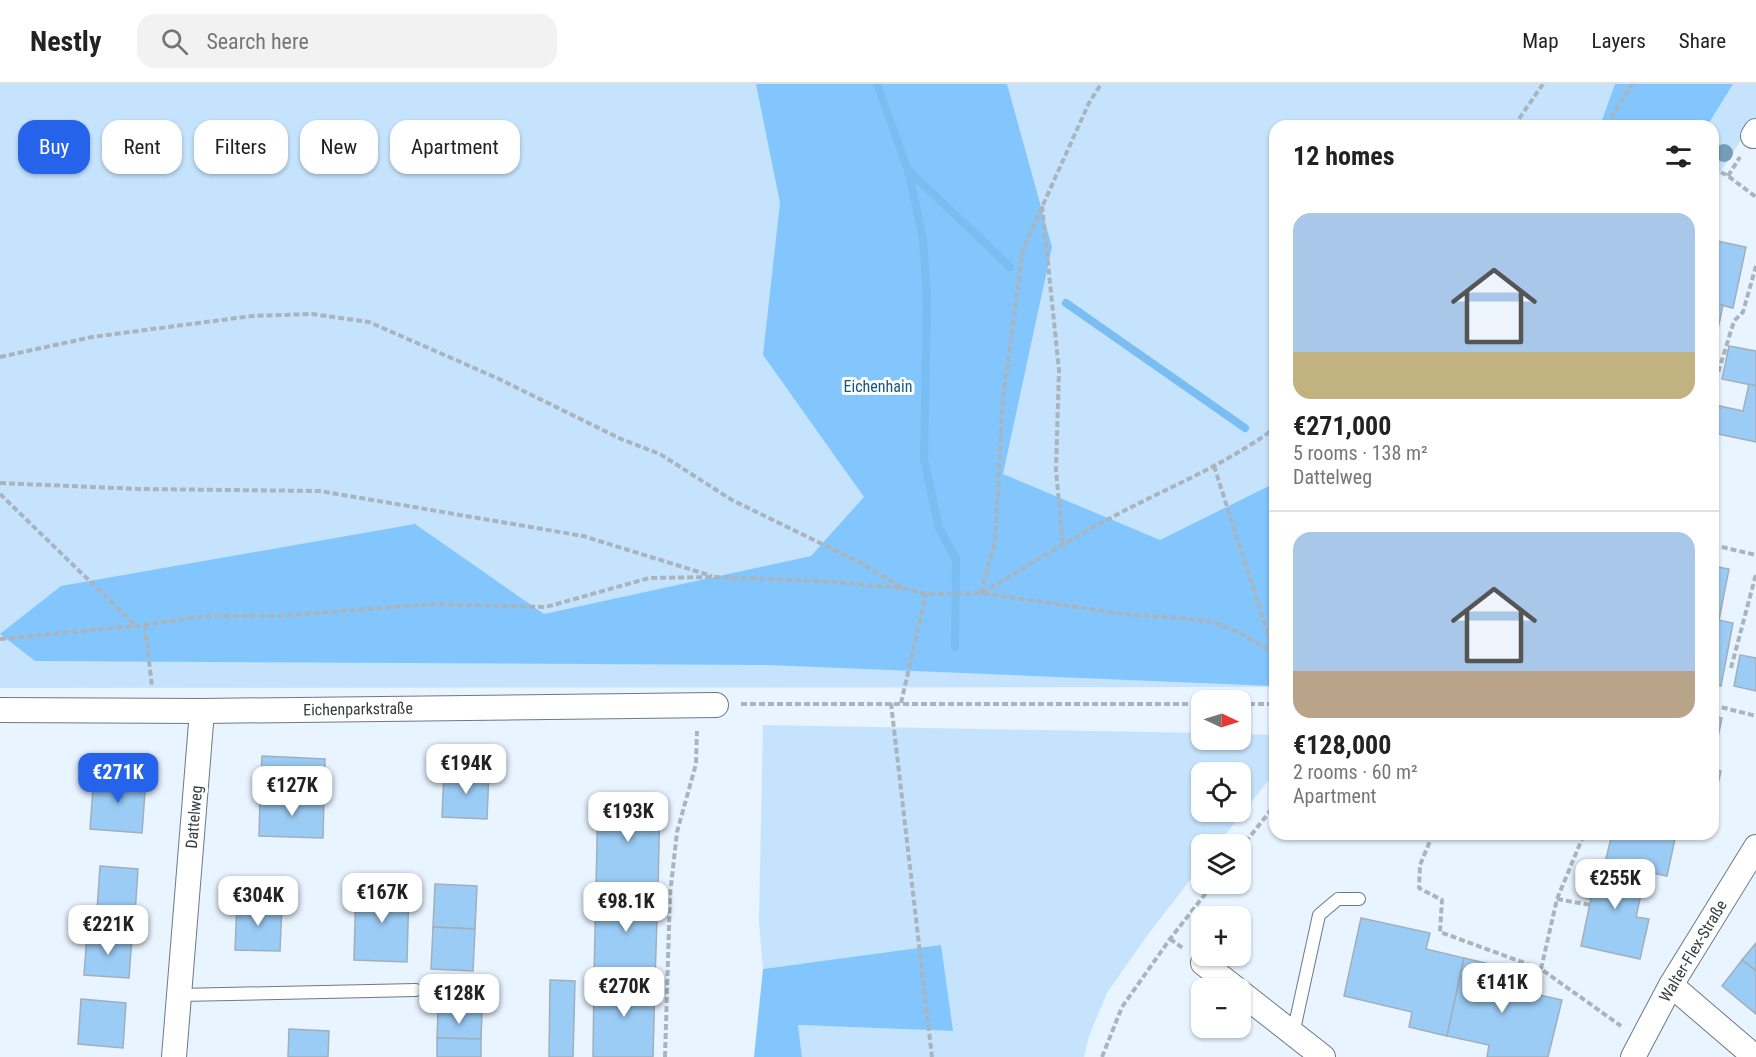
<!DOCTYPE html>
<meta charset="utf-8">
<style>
:root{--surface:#fff;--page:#f2f2f2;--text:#222;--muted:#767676;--line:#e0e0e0;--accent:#2563eb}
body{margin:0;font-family:"Roboto Condensed",sans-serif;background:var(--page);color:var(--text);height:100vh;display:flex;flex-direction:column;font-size:22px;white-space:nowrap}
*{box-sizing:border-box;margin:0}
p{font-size:20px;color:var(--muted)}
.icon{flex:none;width:33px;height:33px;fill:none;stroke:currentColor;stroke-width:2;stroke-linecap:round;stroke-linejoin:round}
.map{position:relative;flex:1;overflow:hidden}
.sheet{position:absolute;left:1269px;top:36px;width:450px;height:720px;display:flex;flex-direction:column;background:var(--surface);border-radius:18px;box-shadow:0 2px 4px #0004}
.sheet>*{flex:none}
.hud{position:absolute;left:18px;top:36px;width:570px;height:54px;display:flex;gap:12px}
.needle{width:39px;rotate:94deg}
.buttons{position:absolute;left:1191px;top:606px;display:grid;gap:12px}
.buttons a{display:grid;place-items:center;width:60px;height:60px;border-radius:12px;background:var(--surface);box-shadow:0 2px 4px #0004;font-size:30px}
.price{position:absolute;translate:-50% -51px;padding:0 14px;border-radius:12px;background:#fff;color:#222;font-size:20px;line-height:39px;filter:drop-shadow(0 2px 3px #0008)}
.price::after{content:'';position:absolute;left:50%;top:36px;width:18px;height:14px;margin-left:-9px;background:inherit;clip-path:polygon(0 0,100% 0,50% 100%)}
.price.on{background:var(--accent);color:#fff}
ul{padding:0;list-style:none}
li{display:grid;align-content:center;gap:12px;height:318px;padding:0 24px}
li+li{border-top:2px solid var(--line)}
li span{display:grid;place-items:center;height:186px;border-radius:18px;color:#555}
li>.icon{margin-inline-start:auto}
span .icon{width:108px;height:108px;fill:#fffc;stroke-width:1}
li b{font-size:26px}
h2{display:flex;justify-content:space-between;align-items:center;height:72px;padding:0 24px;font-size:26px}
.pill{padding:0 21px;border-radius:18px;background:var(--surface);box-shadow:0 2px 4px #0004;font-size:21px;line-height:54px}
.pill.on{background:var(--accent);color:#fff}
header{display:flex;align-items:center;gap:36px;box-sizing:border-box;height:84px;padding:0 30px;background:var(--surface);border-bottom:2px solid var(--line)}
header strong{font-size:28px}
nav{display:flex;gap:33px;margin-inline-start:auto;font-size:21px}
.search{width:420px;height:54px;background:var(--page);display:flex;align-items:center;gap:15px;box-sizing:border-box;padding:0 21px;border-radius:18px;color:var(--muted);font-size:22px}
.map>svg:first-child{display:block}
.green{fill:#c5e3fd;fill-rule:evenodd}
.forest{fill:#82c6fd}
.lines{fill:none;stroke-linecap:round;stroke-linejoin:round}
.stream{stroke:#79bdf3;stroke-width:8}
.building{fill:#9bccf5;stroke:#a1afbc;stroke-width:1.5}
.lane-casing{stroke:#6c7985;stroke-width:14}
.street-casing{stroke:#6c7985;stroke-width:26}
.path{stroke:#aab4bd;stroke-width:4;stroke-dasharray:6 3;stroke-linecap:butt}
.lane{stroke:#fff;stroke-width:12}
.street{stroke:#fff;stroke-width:24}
.tree{fill:#749dba}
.labels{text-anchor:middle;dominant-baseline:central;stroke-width:6;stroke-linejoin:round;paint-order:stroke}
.park-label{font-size:16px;fill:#155682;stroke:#fff}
.street-label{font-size:16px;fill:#363c41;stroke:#fff}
</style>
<header>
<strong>Nestly</strong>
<div class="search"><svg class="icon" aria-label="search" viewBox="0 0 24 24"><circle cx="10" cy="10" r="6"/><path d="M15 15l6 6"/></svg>Search here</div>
<nav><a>Map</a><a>Layers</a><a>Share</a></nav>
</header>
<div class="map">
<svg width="1756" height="973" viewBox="0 0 1756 973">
<rect width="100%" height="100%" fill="#e8f4ff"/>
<g class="green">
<polygon points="0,0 1756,0 1756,33 1713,99 1713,42 1275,42 1275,603 0,604"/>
<path d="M763,641L1201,649L1202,656H1240L1241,650L1275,651V688L1218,760H1202L1201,782L1146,853L1107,909L1089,952L1084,973H802L798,941L952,947L941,862L763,885L759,837ZM1202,688H1240V728H1202Z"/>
</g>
<g class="forest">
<polygon points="756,0 1007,0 1052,163 1003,390 1160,456 1275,399 1275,602 768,581 35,577 0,550 61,502 415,440 544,530 811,472 864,413 763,271 780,119"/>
<polygon points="1615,0 1733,0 1707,42 1600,42"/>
<polygon points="941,861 953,947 798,941 802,973 754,973 763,885"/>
</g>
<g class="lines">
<g class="stream">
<polyline points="877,0 908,86 923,154 927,215 924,375 939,444 956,475 955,563"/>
<polyline points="908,86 1010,183"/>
<polyline points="1066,219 1245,344"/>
</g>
</g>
<g class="building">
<polygon points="1717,157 1746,163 1733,224 1713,219 1713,177"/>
<polygon points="1713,219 1723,221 1713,269"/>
<polygon points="1729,262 1756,267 1756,302 1722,295"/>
<polygon points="1749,300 1756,302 1756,358 1713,349 1715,321 1743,327"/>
<polygon points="1713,482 1729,485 1719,536 1713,535"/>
<polygon points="1713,535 1733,539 1721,602 1713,600"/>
<polygon points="1740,571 1756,574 1756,607 1734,602"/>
<polygon points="1713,632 1722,634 1713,676"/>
<polygon points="262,672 325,675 324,714 260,712"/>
<polygon points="1713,685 1721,687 1713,721"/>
<polygon points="444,687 489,688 487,735 442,733"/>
<polygon points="94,690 146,694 142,749 90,745"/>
<polygon points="260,712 324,714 323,754 259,752"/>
<polygon points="598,713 660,715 658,805 596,803"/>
<polygon points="1612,750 1689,750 1688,753 1676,750 1667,792 1605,779"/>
<polygon points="1591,776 1646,788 1636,833 1649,835 1640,875 1581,862 1591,815 1583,813"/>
<polygon points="100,782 138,785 135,830 97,827"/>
<polygon points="435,800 477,802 475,845 433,843"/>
<polygon points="356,802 409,803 407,878 354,876"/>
<polygon points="596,803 658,805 655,896 594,893"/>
<polygon points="237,820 282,821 280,867 235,866"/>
<polygon points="1361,834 1430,849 1426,865 1464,874 1447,952 1409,943 1412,928 1344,912"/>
<polygon points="433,843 475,845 473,887 431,885"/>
<polygon points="87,849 132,853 129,894 84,891"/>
<polygon points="1756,859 1756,887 1742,876"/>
<polygon points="1464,874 1507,884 1503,903 1562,916 1548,973 1487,973 1489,961 1447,952"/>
<polygon points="1742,876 1756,887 1756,930 1722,902"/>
<polygon points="594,893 655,896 653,973 593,973"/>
<polygon points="550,896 575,897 573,973 549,973"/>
<polygon points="81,915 126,919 123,964 78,960"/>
<polygon points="438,926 482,928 481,955 437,954"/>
<polygon points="289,945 329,947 328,973 288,973"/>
<polygon points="437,954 481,955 481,973 437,973"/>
</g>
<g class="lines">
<defs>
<g id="lane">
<polyline points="179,911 416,906"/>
<polyline points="1293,950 1319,831 1338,815 1359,815"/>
</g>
<g id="street">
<polyline points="1753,52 1756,47"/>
<polyline points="0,626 202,627 716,621"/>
<polyline points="1203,879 1235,904"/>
<polyline points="1671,901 1755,973"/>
<polyline points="1240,908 1323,973"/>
<polyline points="174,973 202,627"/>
<polyline points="1633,973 1671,901 1756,763"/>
</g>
</defs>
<use href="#lane" class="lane-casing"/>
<use href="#street" class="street-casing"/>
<g class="path">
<polyline points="1514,42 1543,0"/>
<polyline points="1515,42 1539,42"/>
<polyline points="1606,42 1632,0"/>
<polyline points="1713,84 1728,92 1756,113"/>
<polyline points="1728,92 1740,73"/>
<polyline points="1042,122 1059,286 1056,386 1063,462"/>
<polyline points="0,273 92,253 252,232 312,230 369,238 497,294 621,355 660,370 732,416 859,478 901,503"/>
<polyline points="1713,305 1734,237 1743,228 1756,182"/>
<polyline points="1214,382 1275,572"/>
<polyline points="0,399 139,405 320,407 583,452 712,492"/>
<polyline points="0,410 135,541"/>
<polyline points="1713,461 1756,471"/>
<polyline points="981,509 995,458 1003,314 1023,165 1089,19 1101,0"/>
<path d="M982,509C1027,482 1072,454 1118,430C1171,402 1227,380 1275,344"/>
<polyline points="145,541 152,603"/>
<polyline points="0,555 145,541 203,532 280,532 433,520 546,523 649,494 716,493 818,497 902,504 926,510 981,509 1130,531 1182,534 1212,538 1238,548 1273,568"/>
<polyline points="1731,584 1756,490"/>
<polyline points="891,619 932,973"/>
<polyline points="901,619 926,510"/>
<polyline points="741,620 1202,620"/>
<polyline points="1240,620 1275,620"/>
<polyline points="1713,621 1756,632"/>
<polyline points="1433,750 1420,781 1419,804 1442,816 1440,848 1541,885 1621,942"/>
<polyline points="1240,765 1275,721"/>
<polyline points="1557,815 1590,821"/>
<polyline points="1170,855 1184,865"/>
<polyline points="1541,885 1557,815 1584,750"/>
<polyline points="665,973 670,811 677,748 696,680 697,647"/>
<polyline points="1102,973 1122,923 1170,855 1213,800"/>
</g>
<use href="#lane" class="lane"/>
<use href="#street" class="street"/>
</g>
<circle class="tree" cx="1724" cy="69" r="9"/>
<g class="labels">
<g class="park-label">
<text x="878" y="302">Eichenhain</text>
</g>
<g class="street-label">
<text transform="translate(358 625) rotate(-1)">Eichenparkstraße</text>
<text transform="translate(194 733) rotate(-85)">Dattelweg</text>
<text transform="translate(1693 867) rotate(-59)">Walter-Flex-Straße</text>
</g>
</g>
</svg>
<div class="buttons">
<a><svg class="needle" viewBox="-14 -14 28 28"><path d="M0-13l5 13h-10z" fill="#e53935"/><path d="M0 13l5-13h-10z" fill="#767676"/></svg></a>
<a><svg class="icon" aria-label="locate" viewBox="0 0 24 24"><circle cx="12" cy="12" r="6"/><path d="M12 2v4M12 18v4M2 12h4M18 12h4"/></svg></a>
<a><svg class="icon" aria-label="layers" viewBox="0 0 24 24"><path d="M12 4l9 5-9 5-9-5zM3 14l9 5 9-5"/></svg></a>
<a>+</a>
<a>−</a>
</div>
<b class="price" style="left:466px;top:711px">€194K</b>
<b class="price on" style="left:118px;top:720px">€271K</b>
<b class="price" style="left:292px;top:733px">€127K</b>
<b class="price" style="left:628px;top:759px">€193K</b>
<b class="price" style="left:1615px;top:826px">€255K</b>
<b class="price" style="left:382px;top:840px">€167K</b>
<b class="price" style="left:258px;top:843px">€304K</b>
<b class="price" style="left:626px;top:849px">€98.1K</b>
<b class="price" style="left:108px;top:872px">€221K</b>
<b class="price" style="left:1502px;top:930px">€141K</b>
<b class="price" style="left:624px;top:934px">€270K</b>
<b class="price" style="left:459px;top:941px">€128K</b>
<div class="hud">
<a class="pill on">Buy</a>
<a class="pill">Rent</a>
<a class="pill">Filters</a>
<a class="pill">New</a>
<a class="pill">Apartment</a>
</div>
<section class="sheet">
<h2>12 homes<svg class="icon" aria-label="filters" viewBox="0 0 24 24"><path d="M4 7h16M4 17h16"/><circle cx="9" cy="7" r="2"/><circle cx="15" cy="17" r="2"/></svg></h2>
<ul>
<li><span style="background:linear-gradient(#a9c7e8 75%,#c2b280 0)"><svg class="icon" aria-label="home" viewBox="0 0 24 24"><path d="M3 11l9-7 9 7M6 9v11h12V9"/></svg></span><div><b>€271,000</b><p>5 rooms · 138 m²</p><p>Dattelweg</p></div></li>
<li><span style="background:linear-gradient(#a9c7e8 75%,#b9a48a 0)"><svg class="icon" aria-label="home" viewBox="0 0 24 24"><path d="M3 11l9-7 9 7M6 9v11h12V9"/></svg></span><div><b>€128,000</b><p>2 rooms · 60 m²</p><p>Apartment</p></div></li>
</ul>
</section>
</div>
